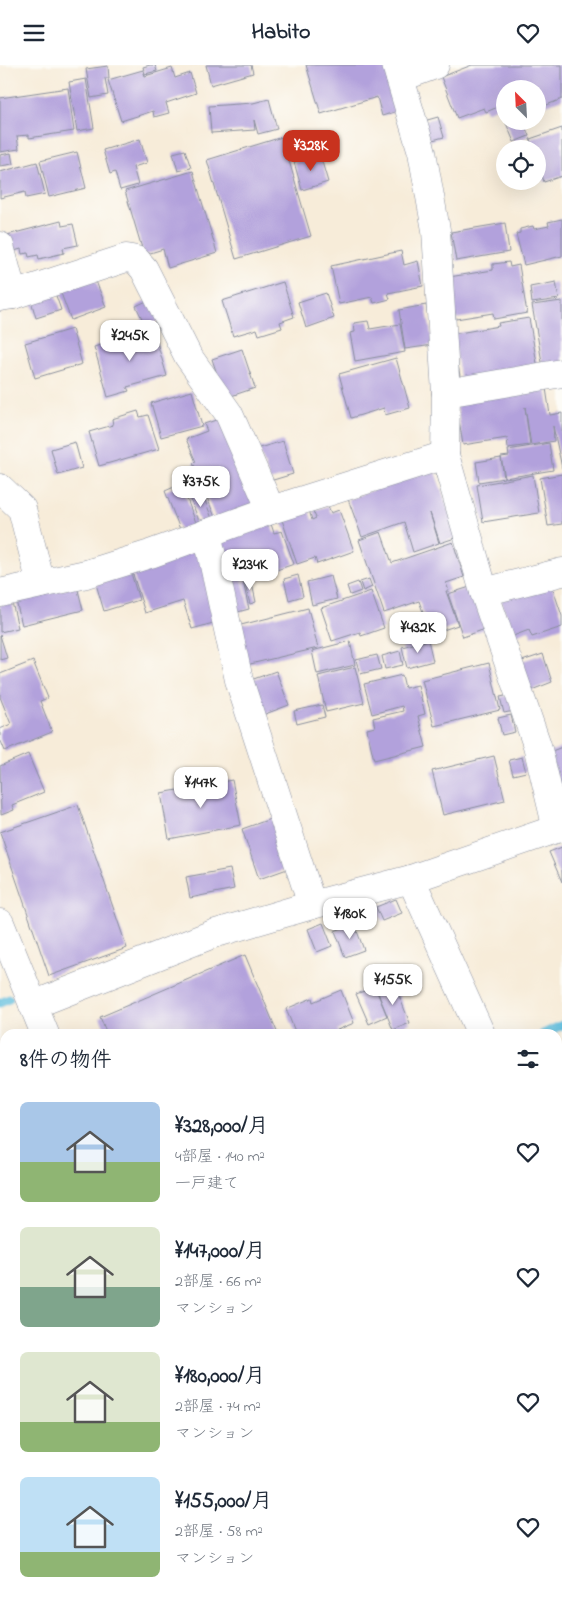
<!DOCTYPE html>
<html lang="ja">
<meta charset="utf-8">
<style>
:root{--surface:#fff;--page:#f6f6f7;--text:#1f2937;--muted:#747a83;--accent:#c8321e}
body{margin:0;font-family:"Indie Flower","Klee One",sans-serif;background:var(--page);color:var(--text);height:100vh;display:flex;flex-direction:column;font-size:19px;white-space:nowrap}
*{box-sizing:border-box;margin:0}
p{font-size:16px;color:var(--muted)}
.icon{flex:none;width:28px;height:28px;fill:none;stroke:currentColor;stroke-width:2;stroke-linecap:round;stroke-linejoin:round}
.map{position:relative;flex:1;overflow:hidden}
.drawer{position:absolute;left:0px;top:964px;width:562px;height:571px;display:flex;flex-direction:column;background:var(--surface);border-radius:15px 15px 0 0;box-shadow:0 5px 20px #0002}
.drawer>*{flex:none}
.needle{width:32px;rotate:336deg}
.tools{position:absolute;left:496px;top:15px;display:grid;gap:10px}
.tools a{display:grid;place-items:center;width:50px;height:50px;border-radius:50%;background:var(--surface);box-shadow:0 5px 20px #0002;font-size:25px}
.price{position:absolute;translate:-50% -42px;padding:0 11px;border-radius:10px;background:#fff;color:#222;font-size:16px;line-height:32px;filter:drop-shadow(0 1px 2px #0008)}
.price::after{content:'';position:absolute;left:50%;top:30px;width:15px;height:11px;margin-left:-8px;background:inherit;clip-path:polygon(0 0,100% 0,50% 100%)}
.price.on{background:var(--accent);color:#fff}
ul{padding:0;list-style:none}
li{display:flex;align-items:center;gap:15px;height:125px;padding:0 20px}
li span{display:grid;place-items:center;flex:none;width:140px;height:100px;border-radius:8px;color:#555}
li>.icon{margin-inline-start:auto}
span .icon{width:60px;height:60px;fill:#fffc;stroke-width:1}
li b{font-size:21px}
h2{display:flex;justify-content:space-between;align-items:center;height:60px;padding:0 20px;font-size:21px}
header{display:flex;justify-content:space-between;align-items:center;height:65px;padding:0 20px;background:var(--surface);font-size:22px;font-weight:700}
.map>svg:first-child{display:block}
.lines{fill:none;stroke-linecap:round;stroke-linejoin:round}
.stream{stroke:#5fbddd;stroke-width:9}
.building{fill:#b2a1dc}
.minor-casing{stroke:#898e9c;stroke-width:29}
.minor{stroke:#fff;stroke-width:28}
</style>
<header><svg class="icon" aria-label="menu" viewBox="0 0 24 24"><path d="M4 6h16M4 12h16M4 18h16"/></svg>Habito<svg class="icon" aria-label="heart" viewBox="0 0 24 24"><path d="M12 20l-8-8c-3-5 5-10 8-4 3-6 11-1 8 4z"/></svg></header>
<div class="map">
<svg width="562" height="1534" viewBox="0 0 562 1534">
<rect width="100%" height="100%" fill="#fdfcf7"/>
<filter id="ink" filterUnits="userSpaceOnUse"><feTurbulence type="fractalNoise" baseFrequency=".02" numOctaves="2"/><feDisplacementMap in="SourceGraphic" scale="10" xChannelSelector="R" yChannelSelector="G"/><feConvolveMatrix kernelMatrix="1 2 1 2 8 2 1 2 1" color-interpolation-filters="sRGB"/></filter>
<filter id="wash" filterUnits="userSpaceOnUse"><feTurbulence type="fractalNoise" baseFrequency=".0096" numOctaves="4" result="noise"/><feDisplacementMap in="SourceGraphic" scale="20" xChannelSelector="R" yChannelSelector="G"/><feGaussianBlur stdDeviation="1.12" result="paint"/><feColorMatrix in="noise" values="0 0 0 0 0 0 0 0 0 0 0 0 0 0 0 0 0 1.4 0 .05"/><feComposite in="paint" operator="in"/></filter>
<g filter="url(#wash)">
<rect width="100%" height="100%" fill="#f7ecd9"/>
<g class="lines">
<g class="stream">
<polyline points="0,938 9,934"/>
<polyline points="543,969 562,960"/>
<polyline points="0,1456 5,1454"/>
</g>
</g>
<g id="blocks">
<g class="building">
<polygon points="150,0 155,0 157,6 145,9 143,2"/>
<polygon points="206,0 251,0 253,8 211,20"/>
<polygon points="306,0 391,0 401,45 382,51 377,32 321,49"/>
<polygon points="472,0 562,0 562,34 539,43 538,38 538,24 505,24 505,39 486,47 484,43 457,53 441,12"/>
<polygon points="108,1 109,13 105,13 108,30 91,33 86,4"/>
<polygon points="172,3 175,13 190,8 196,28 166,38 169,48 154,52 153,46 121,56 108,15 143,5 145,11"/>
<polygon points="86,14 94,63 77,66 69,17"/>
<polygon points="68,23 74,66 29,73 29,70 17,71 19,84 0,87 0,33"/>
<polygon points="269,34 277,64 258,69 254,55 255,65 211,68 209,41 253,38"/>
<polygon points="438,52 444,72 429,76 424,56"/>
<polygon points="509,56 523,56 529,71 514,77 506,58"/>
<polygon points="562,63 562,111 544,117 538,96 538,84 533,84 530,74"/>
<polygon points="282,72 311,171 236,194 207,95"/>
<polygon points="140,74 147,98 133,102 138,120 120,125 115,107 110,109 103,85"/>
<polygon points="185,85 191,103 178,106 173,88"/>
<polygon points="77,87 86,123 49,132 40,96"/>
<polygon points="11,88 13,99 0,101 0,90"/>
<polygon points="320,90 328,117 302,125 294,97"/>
<polygon points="37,97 45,129 26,133 25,127 0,133 0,107"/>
<polygon points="193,106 217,188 168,203 163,184 144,190 125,126"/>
<polygon points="562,154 562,191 524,200 516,169 520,168 520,164 533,161 534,164 549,161 548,157"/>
<polygon points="61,156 62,161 73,159 78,180 63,183 64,188 39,194 38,190 29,192 28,188 22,189 21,184 11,187 7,170"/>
<polygon points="505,158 509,187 456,196 451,167"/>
<polygon points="401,186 404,200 418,196 423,221 388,228 390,234 374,238 372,232 339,239 331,201"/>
<polygon points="509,197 510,202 519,200 527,248 494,254 493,248 456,254 449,212 493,205 493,199"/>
<polygon points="94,211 106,242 71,255 59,223"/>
<polygon points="283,217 294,252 280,257 282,263 259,270 257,264 233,271 222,236"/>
<polygon points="556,217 559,234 532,238 530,222"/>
<polygon points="54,225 61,245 36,253 30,232"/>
<polygon points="326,228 334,253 306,263 298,237"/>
<polygon points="153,233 162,254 146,262 136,241"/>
<polygon points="562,236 562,299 543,303 532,240"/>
<polygon points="426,240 433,280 405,284 399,245"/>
<polygon points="529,253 538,304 461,317 453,269 499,261 498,258"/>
<polygon points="368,256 370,264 400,259 405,287 355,296 350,268 355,267 354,258"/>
<polygon points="72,264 82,299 35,313 25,278"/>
<polygon points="153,264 167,311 127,322 129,326 108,332 94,282"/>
<polygon points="242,284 255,323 225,333 212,294"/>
<polygon points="396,293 410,343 385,350 384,343 351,353 339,309"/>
<polygon points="546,323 550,350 562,348 562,403 553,361 554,376 531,380 525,342 530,380 508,383 507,373 463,380 456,335"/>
<polygon points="192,326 202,361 161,372 151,338"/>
<polygon points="138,346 140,352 148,350 159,384 99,401 89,367 113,360 112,354"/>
<polygon points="222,353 258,440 217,457 193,398 196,397 186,374 207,366 204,359"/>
<polygon points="283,376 293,409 270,416 259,383"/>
<polygon points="75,377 82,403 58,410 51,384"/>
<polygon points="549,378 553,405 505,413 501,392 509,391 508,385"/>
<polygon points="501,393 504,413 479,417 476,397"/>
<polygon points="434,404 458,472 440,478 430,448 439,478 413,487 404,457 362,472 348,434"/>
<polygon points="562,409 562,459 548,461 540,413"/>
<polygon points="533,410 539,448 483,457 477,420"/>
<polygon points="181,419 197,460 181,467 165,426"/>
<polygon points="201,425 213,456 201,461 189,430"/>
<polygon points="328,441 331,448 339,445 354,486 317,499 315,493 297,499 282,455 309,445 312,455 316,453 313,446"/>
<polygon points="271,459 274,468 282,466 294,499 265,509 263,501 230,512 218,477"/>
<polygon points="381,467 392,498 453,477 464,512 446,518 449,526 446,526 458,560 431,569 419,536 384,548 359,475"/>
<polygon points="200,484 220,556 192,564 183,536 145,548 132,506"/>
<polygon points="131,508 139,535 104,546 96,519"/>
<polygon points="298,510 303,531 289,535 284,514"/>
<polygon points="331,511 337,534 312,540 307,517"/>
<polygon points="242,512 249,544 234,548 226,517"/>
<polygon points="251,514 256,537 250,539 244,516"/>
<polygon points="369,514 372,522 363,526 360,517"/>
<polygon points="358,517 361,526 350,530 347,521"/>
<polygon points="551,518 562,551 562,562 532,572 529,565 513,571 501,535"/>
<polygon points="77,521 83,545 22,560 16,536"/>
<polygon points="470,522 485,564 463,572 448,529"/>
<polygon points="371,526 384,563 361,571 360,567 332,576 321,543"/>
<polygon points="12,537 18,563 0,567 0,540"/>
<polygon points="308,543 318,583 246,600 237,561"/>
<polygon points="0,570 7,593 0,595"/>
<polygon points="428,575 433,596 407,603 402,582"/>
<polygon points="350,576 355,600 317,609 312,586"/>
<polygon points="400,586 403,600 385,604 382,591"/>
<polygon points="543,589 552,617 529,626 519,597"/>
<polygon points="377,590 381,604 360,609 356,595"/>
<polygon points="33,596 48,633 40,636 52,667 5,686 0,674 0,664 11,659 0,632 0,609"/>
<polygon points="489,598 500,645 434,661 422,615"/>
<polygon points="355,602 364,638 326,647 318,611"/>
<polygon points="276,606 289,640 260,651 248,616"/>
<polygon points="402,610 405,623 418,620 425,649 418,651 426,682 374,695 367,664 375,662 373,653 403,646 402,641 372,649 364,619"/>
<polygon points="510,630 514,646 504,648 500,632"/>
<polygon points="322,640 325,652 297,659 294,646"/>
<polygon points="511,650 515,667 502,670 498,653"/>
<polygon points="562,682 562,726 547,688"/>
<polygon points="28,689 44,727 12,740 14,745 1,750 0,701"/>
<polygon points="494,691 505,735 443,750 432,706"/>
<polygon points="522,692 526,707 513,710 509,695"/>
<polygon points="232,715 241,760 169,774 161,728"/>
<polygon points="78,740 127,883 49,911 0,767"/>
<polygon points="273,753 290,803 259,814 242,764"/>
<polygon points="562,782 562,817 549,787"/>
<polygon points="230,804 234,824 190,833 186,812"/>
<polygon points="396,834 402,848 382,856 376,842"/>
<polygon points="323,858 332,881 317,887 308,864"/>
<polygon points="354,858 364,885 345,892 335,866"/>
<polygon points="245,890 278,969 107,969 100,952"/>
<polygon points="393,916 410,958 393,965 376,923"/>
<polygon points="375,922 387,951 369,959 356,929"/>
<polygon points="341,925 354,958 337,965 339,969 296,969 286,944 312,933 313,937"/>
<polygon points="0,1483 5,1494 5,1513 0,1515"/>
<polygon points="32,1530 64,1530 54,1534 51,1530 43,1534 34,1534"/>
<polygon points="132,1530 165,1530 167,1534 130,1534 129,1532"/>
<polygon points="174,1530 213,1530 204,1534 176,1534"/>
</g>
</g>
</g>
<g filter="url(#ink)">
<use href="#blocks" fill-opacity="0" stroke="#898e9c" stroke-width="1"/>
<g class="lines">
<defs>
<g id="minor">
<polyline points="396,0 422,87 436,165 446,328 445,390 484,527 537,680 557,764"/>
<polyline points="400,13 435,0"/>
<polyline points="0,181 13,230"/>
<polyline points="0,232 13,230 126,193 136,195 144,204 188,291 229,349 271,445"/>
<polyline points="446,328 562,308"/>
<polyline points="0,423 22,444 41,519"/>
<polyline points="207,468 239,615 312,840"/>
<polyline points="484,527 562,507"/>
<polyline points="0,528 86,509 150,489 271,445 445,390"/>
<polyline points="411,814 481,969"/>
<polyline points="0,858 45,969"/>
<polyline points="33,940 213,869 312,840 411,814 562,762"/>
<polyline points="558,1139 562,1149"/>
<polyline points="558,1225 562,1223"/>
<polyline points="257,1530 258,1534"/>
</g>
</defs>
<use href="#minor" class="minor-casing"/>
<use href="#minor" class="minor"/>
</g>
</g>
</svg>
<div class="tools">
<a><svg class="needle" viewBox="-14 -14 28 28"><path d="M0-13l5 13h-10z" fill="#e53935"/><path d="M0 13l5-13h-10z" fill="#747a83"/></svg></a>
<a><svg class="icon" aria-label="locate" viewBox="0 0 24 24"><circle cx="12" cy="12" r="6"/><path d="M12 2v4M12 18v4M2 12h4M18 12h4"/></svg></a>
</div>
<b class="price on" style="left:311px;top:107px">¥328K</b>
<b class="price" style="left:130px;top:297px">¥245K</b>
<b class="price" style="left:201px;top:443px">¥375K</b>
<b class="price" style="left:250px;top:526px">¥234K</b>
<b class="price" style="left:418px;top:589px">¥432K</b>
<b class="price" style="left:201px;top:744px">¥147K</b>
<b class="price" style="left:350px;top:875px">¥180K</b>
<b class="price" style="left:393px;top:941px">¥155K</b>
<section class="drawer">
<h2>8件の物件<svg class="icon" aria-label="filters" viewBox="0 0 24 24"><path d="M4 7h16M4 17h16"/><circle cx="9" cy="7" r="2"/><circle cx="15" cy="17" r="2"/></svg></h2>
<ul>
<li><span style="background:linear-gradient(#a9c7e8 60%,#8fb573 0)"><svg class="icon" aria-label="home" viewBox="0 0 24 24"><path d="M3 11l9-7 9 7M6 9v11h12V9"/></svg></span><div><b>¥328,000/月</b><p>4部屋 · 140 m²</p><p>一戸建て</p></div><svg class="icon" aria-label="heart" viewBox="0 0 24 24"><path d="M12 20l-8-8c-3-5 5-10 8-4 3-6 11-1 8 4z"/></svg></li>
<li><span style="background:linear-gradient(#dfe7d0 60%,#7fa58c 0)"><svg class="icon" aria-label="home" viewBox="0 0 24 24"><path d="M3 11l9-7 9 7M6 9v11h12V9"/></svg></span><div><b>¥147,000/月</b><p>2部屋 · 66 m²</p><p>マンション</p></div><svg class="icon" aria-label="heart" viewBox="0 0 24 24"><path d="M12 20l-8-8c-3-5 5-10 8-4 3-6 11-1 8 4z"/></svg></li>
<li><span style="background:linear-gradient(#dfe7d0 70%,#8fb573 0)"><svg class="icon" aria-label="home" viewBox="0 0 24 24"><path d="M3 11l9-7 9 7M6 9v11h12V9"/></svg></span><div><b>¥180,000/月</b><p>2部屋 · 74 m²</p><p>マンション</p></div><svg class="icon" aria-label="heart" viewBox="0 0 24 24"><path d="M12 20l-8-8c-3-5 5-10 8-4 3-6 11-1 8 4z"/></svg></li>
<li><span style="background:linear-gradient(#bfe0f5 75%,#8fb573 0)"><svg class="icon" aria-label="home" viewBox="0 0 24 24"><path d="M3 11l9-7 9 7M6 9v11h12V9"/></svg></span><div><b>¥155,000/月</b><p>2部屋 · 58 m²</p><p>マンション</p></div><svg class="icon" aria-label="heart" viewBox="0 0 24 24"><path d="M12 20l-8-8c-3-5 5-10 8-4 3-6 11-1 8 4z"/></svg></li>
</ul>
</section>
</div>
